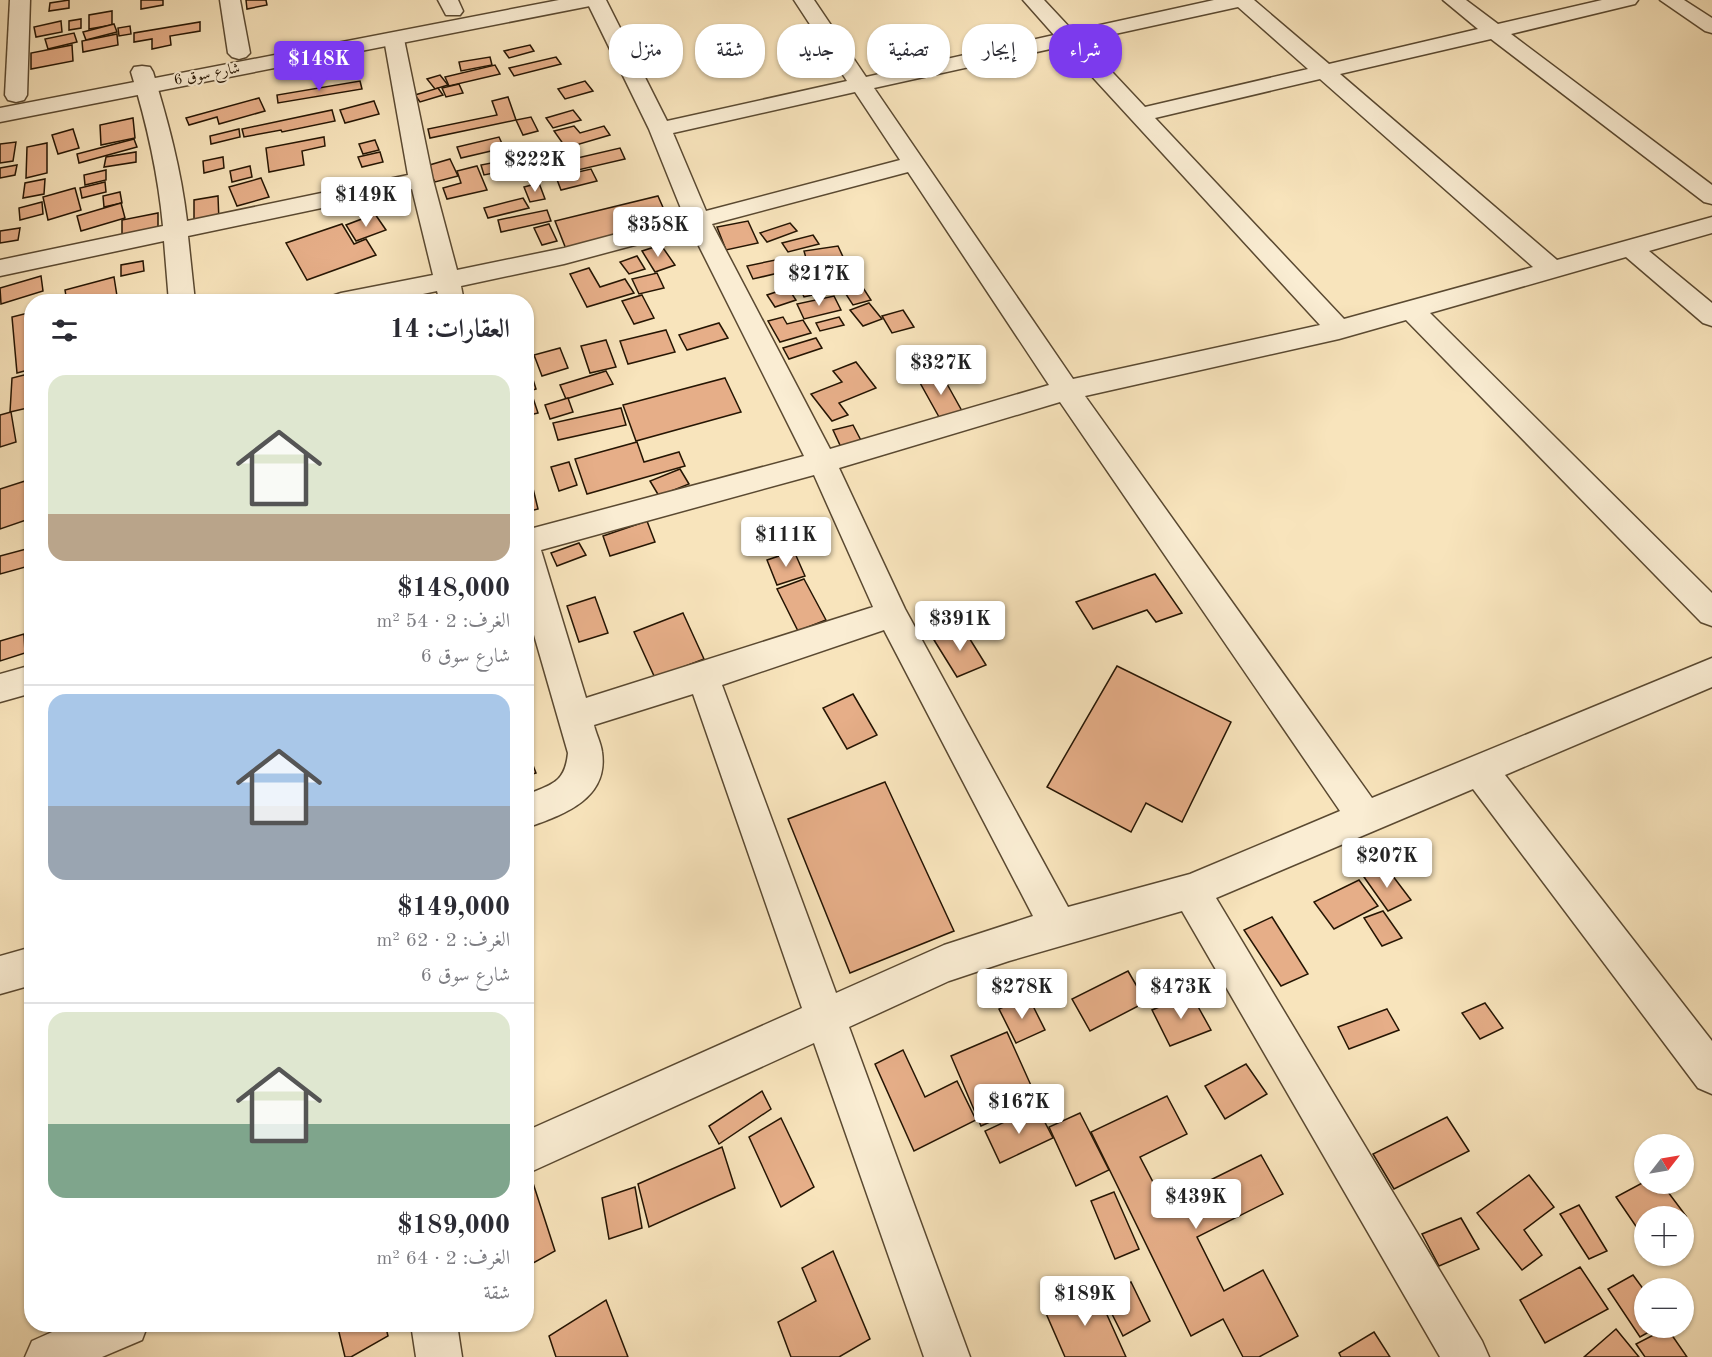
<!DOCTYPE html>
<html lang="ar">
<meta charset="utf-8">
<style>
:root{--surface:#fff;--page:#f7f7f7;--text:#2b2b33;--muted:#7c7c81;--line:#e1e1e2;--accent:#7c3aed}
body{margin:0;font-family:"Old Standard TT",Amiri,serif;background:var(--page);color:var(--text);direction:rtl;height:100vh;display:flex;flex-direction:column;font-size:22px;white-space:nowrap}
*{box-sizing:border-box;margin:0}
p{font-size:20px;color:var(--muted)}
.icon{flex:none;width:33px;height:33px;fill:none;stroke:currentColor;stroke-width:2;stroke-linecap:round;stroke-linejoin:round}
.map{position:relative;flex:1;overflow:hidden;direction:ltr}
.details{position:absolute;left:24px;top:294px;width:510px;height:1038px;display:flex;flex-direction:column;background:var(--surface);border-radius:24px;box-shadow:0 2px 4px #0004;direction:rtl}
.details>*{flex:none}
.hud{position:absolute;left:552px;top:24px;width:570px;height:54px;direction:rtl;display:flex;gap:12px}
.needle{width:39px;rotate:59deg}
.controls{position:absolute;left:1634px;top:1134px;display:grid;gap:12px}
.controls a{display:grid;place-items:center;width:60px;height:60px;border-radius:50%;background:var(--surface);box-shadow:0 2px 4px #0004;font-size:30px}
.price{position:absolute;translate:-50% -51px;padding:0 14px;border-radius:6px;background:#fff;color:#222;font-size:20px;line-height:39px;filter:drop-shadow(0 2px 3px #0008)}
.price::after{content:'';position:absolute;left:50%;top:36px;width:18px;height:14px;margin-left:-9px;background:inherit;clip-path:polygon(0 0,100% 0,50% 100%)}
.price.active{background:var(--accent);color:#fff}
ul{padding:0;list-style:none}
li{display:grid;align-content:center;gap:12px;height:318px;padding:0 24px}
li+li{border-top:2px solid var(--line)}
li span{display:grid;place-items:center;height:186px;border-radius:18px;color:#555}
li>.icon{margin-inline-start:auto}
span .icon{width:108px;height:108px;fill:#fffc;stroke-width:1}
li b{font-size:26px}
h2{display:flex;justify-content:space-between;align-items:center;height:72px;padding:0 24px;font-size:26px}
.pill{padding:0 21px;border-radius:24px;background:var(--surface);box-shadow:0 2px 4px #0004;font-size:21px;line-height:54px}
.pill.active{background:var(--accent);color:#fff}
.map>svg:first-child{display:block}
.building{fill:#e6ae88;stroke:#251503;stroke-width:1.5}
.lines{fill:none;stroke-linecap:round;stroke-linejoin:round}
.minor-casing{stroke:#5a4931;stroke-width:3}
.tertiary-casing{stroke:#5a4931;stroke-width:3}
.minor{fill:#faedd3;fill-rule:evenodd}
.tertiary{fill:#faedd3;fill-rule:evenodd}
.labels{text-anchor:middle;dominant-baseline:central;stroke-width:4.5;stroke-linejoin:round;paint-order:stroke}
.far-street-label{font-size:15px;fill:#251503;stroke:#faedd3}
</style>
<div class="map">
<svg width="1712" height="1357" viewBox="0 0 1712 1357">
<rect width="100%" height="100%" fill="#f8e4bc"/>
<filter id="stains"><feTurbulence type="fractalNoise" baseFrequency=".00333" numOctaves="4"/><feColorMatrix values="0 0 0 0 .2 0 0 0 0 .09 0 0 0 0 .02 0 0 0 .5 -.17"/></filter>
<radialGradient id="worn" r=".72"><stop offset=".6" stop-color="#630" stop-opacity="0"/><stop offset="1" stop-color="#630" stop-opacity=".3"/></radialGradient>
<g class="building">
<polygon points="69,0 69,8 49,11 50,3"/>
<polygon points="141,0 163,0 163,5 141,9"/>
<polygon points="246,0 266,0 267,5 247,9"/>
<polygon points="112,11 112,25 89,29 89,15"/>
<polygon points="81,19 81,28 69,30 69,21"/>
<polygon points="61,21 62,32 36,37 34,27"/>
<polygon points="200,22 200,31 170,36 171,45 152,49 152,39 134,42 134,33"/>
<polygon points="114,24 117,32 86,40 83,32"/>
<polygon points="130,26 131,34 119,36 118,28"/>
<polygon points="74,33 77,42 48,49 45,39"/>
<polygon points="117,34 118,45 83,52 82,41"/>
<polygon points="72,45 73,61 31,69 31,53"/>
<polygon points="530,45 534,51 509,58 504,51"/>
<polygon points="490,57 492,65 461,71 459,62"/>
<polygon points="556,57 561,64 514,76 509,68"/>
<polygon points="495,65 500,74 449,86 445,77"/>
<polygon points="440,75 448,85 435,89 427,79"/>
<polygon points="360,81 362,89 278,103 277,95"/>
<polygon points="585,81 593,91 565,99 558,89"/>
<polygon points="459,84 463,93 446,97 442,88"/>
<polygon points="438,88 443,95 420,102 415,95"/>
<polygon points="508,97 516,120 430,138 428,129 497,115 492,101"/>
<polygon points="259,98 265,111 219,124 217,117 189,125 186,118"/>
<polygon points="374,101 379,114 345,123 340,110"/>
<polygon points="332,110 335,121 282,132 281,130 244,137 242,129"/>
<polygon points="573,110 581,120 553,128 546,118"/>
<polygon points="531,117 538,131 523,135 516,120"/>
<polygon points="133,118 135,138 101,145 100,125"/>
<polygon points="574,126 580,133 604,126 610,135 566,148 554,131"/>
<polygon points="73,129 79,148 58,154 52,135"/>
<polygon points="239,129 240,137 211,144 210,136"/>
<polygon points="324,137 325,146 302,151 304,165 269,172 266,148"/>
<polygon points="499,137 504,148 461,158 457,147"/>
<polygon points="134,139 137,147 79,163 77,154"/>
<polygon points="375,140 379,150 363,154 359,144"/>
<polygon points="16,142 13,161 0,163 0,144"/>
<polygon points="47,143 47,173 26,178 27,147"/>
<polygon points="620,148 625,159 578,170 573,159"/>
<polygon points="136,152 136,162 104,167 106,157"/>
<polygon points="380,152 383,162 362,167 358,157"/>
<polygon points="223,157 224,168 204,173 203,161"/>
<polygon points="450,159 458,176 435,182 426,166"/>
<polygon points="501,161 504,171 484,175 481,165"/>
<polygon points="17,165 15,175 0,178 0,168"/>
<polygon points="250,166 252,177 232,182 230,171"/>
<polygon points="477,166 487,190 447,199 443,188 461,183 457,171"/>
<polygon points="591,169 597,181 561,190 556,177"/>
<polygon points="106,170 106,180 85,185 84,175"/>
<polygon points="261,178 269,197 237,206 229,187"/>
<polygon points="45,179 44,194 23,198 25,183"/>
<polygon points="105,182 106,192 82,198 80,188"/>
<polygon points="539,183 545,199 530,202 524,187"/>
<polygon points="75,188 81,210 48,220 43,197"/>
<polygon points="120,192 122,203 104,207 103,196"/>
<polygon points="218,196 219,222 194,227 194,200"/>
<polygon points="658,196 665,212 635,219 641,230 566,249 555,221"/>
<polygon points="523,198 529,208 488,218 484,208"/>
<polygon points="42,202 43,214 20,220 19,208"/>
<polygon points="121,203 125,218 81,231 77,216"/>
<polygon points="547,210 551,221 501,232 498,220"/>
<polygon points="158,213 158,230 122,238 122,220"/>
<polygon points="375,214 386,230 356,241 346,225"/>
<polygon points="748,221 758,243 726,250 717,227"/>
<polygon points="790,223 797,231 767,242 760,233"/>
<polygon points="342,224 354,244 366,239 376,255 307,280 286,243"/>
<polygon points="549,224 557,241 542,245 534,228"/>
<polygon points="20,228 18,240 0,243 0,231"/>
<polygon points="813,235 819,244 788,252 782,243"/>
<polygon points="661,245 675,265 655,272 642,251"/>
<polygon points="838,246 844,259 808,265 804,251"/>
<polygon points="637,256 645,269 629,274 620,262"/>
<polygon points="785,258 791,270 753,279 747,266"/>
<polygon points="143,261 144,271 121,276 121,265"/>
<polygon points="847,262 852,273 834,277 840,289 804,297 793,273"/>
<polygon points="589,268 600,287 625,279 634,293 587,307 570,274"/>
<polygon points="657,273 664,288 639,294 632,279"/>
<polygon points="854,274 871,300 853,305 836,279"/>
<polygon points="41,276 43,291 1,304 0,288"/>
<polygon points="114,277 117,296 98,302 67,302 65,290"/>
<polygon points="788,288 796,300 775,307 767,295"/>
<polygon points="642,295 654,318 634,324 622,301"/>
<polygon points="834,296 841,310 804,319 797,304"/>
<polygon points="869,303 882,319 863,326 850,310"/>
<polygon points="903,310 914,327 892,333 882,316"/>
<polygon points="32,312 32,369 17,373 12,317"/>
<polygon points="783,317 787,324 803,320 811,333 780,342 768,321"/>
<polygon points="839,317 844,325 820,331 816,323"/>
<polygon points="719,323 728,338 687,350 679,335"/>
<polygon points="666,330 675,352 628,364 620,341"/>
<polygon points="816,338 822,348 789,359 783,348"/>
<polygon points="606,340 616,367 590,373 581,346"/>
<polygon points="560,348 568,368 542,376 534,355"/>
<polygon points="856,362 876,388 839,403 848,415 832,421 811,394 842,382 833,371"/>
<polygon points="606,371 613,384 566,399 560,385"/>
<polygon points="32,373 32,407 10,412 12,378"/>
<polygon points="531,373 536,389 526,392 526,374"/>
<polygon points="942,375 962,411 939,417 919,381"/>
<polygon points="725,378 741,412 636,441 623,405"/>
<polygon points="532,395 538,413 526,416 526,397"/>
<polygon points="568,398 573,412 550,419 545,405"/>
<polygon points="621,408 626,425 558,440 553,423"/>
<polygon points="11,412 16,442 0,447 0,415"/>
<polygon points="853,425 867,452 846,458 833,430"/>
<polygon points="637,442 644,462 679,452 685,466 587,494 575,459"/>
<polygon points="569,462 577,485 559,491 551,467"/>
<polygon points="680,469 689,484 659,496 650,481"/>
<polygon points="529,472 538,509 526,512 526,473"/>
<polygon points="25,481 32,518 0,529 0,489"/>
<polygon points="647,521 655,542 610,556 603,536"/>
<polygon points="579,543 586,555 557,566 551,553"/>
<polygon points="30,548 29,566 0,574 0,556"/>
<polygon points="794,551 805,576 777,585 767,560"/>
<polygon points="1155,574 1182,613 1156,622 1147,610 1093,629 1076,602"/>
<polygon points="804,579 826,620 798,631 777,589"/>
<polygon points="595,597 608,633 579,642 567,606"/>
<polygon points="32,610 32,653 30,653 28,611"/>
<polygon points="683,613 704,659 655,678 634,632"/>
<polygon points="963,628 986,665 957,677 934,640"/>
<polygon points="24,634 25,653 0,661 0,641"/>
<polygon points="1117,666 1231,722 1182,822 1146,803 1131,832 1047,787"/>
<polygon points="853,694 877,735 847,749 823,708"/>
<polygon points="526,747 536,773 526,776"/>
<polygon points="885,782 954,931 850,973 788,819"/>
<polygon points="1386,867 1411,900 1388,911 1364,877"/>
<polygon points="1359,880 1378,906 1334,929 1314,902"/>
<polygon points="1383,911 1402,938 1382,946 1364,918"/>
<polygon points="1272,917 1308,974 1281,986 1244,930"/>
<polygon points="1128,971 1146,1002 1090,1031 1072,999"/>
<polygon points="1191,994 1211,1030 1170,1046 1152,1010"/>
<polygon points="1028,996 1045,1030 1016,1043 999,1009"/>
<polygon points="1485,1003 1503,1028 1480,1039 1462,1013"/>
<polygon points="1387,1009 1399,1030 1349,1049 1338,1027"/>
<polygon points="1007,1032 1038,1101 981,1126 951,1056"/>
<polygon points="903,1050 925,1097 957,1081 976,1120 914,1151 875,1064"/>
<polygon points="1246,1064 1267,1094 1225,1119 1205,1086"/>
<polygon points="762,1091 771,1109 719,1144 709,1126"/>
<polygon points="1167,1096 1187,1134 1140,1157 1164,1203 1261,1155 1283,1194 1197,1237 1224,1291 1263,1270 1298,1336 1259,1357 1243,1357 1223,1319 1191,1336 1091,1132"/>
<polygon points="1037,1107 1053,1138 1000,1163 985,1131"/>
<polygon points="1080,1113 1109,1170 1076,1186 1049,1127"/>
<polygon points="1447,1117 1469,1151 1394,1189 1373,1154"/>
<polygon points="781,1118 814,1187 781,1207 749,1137"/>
<polygon points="722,1147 735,1188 649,1227 638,1184"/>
<polygon points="1529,1175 1554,1207 1524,1230 1542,1255 1522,1270 1477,1213"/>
<polygon points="1644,1182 1662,1184 1686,1216 1644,1216 1644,1238 1616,1197"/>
<polygon points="533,1183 555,1251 526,1267 526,1187"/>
<polygon points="635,1187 642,1228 609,1239 602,1198"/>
<polygon points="1114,1192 1139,1249 1115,1259 1091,1201"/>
<polygon points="1579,1205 1607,1251 1589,1259 1560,1214"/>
<polygon points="1461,1218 1479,1249 1439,1266 1422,1234"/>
<polygon points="833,1251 870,1339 839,1357 791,1357 778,1322 816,1301 802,1268"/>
<polygon points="1580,1267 1608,1309 1545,1343 1520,1300"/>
<polygon points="1633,1275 1644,1290 1644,1328 1656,1328 1640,1337 1608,1289"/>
<polygon points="1131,1282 1150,1321 1123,1336 1103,1296"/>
<polygon points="1094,1286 1126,1357 1065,1357 1045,1311"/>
<polygon points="606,1300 628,1357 556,1357 549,1336"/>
<polygon points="337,1324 385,1324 388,1336 351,1357 345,1357"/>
<polygon points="1667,1328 1687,1357 1645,1357 1636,1344"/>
<polygon points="1616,1329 1639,1357 1584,1357"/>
<polygon points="1374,1332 1390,1357 1341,1357 1339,1353"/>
</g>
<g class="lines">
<defs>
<g id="minor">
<polygon points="10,0 30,0 27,95 24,100 16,102 8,100 5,95"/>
<polygon points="220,0 240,0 250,53 246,57 239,59 232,57 228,53"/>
<polygon points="438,0 458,0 463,11 460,15 446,15"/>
<path d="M586,0H606L667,121L847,81L794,0H814L866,77L1054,35L1023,0H1044L1073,31L1214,0H1254L1329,64L1478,29L1443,0H1466L1498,24L1602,0H1638L1635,4L1511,34L1712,185V204L1704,202L1491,39L1340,74L1557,260L1712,217V233L1649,251L1712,303V326L1703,323L1626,257L1430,313L1712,593V626L1701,622L1406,320L1339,339L1085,396L1372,798L1712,658V687L1505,775L1712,1041V1094L1698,1088L1473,789L1216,898L1482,1341L1489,1357H1440L1182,911L1009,961L949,981L849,1027L970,1357H924L814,1043L526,1174V1131L802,1008L693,694L594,725C596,734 601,743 602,752C609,800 562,815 526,828V795C552,784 565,783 568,753L526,607V530L804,456L691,230L564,264L461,286L464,302H440L437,291L385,302H328L332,296L341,293L433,275L412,189L188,236L195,302H169L164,241L0,276V260L163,226C158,173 147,124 131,72L134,67L142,66L150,67L153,72C168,122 181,169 187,221L408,175L384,39L387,35L394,33L401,35L404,39L433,180L457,270L564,248L684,216L649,129ZM1238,7L1308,69L1145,107L1083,41ZM1064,46L1320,325L1073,379L874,88ZM1320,79L1533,267L1344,319L1155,118ZM855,92L900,160L706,211L673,133ZM908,172L1049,385L830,449L712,224ZM1060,402L1340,811L1190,874L1068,907L905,609L839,468ZM814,475L873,607L586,698L541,550ZM884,630L1033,916L944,945L836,993L722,685Z"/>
<polygon points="1660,0 1684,0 1712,18 1712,33 1705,31"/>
<polygon points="32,665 32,693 0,702 0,674"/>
<polygon points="32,947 32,985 0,994 0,956"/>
<polygon points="70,1324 148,1324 142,1340 102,1357 25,1357 32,1341"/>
<polygon points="411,1324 457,1324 462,1357 416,1357"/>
</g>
<polygon id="tertiary" points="559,0 600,0 597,4 590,6 0,122 0,108"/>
</defs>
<use href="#minor" class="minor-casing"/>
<use href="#tertiary" class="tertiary-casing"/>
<use href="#minor" class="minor"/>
<use href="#tertiary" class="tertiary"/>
</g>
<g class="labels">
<g class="far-street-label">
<text transform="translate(207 75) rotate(-11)">شارع سوق 6</text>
</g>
</g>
<rect width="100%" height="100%" filter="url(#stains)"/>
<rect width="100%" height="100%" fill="url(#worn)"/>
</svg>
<div class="controls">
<a><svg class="needle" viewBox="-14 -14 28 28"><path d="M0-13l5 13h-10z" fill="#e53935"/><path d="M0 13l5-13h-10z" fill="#7c7c81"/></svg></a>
<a>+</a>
<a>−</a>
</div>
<b class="price active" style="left:319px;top:92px">$148K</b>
<b class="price" style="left:535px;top:193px">$222K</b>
<b class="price" style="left:366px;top:228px">$149K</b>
<b class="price" style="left:658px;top:258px">$358K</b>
<b class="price" style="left:819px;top:307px">$217K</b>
<b class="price" style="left:941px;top:396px">$327K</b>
<b class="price" style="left:786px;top:568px">$111K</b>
<b class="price" style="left:960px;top:652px">$391K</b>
<b class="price" style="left:1387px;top:889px">$207K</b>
<b class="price" style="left:1022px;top:1020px">$278K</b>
<b class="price" style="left:1181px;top:1020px">$473K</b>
<b class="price" style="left:1019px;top:1135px">$167K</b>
<b class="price" style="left:1196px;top:1230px">$439K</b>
<b class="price" style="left:1085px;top:1327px">$189K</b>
<div class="hud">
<a class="pill active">شراء</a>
<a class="pill">إيجار</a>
<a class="pill">تصفية</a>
<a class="pill">جديد</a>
<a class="pill">شقة</a>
<a class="pill">منزل</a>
</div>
<section class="details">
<h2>العقارات: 14<svg class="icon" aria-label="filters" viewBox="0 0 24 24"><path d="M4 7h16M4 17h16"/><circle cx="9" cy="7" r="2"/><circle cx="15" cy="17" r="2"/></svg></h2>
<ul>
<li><span style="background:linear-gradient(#dfe7d0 75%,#b9a48a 0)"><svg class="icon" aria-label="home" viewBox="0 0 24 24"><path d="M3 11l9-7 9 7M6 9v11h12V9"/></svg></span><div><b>$148,000</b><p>الغرف: 2 · 54 m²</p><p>شارع سوق 6</p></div></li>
<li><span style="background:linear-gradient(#a9c7e8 60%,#9aa5b1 0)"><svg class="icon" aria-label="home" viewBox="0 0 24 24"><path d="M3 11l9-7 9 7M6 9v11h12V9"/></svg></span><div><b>$149,000</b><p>الغرف: 2 · 62 m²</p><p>شارع سوق 6</p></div></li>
<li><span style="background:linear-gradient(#dfe7d0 60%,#7fa58c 0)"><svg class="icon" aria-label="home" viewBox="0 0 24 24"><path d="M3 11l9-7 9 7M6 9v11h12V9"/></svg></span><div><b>$189,000</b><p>الغرف: 2 · 64 m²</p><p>شقة</p></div></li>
</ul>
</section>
</div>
